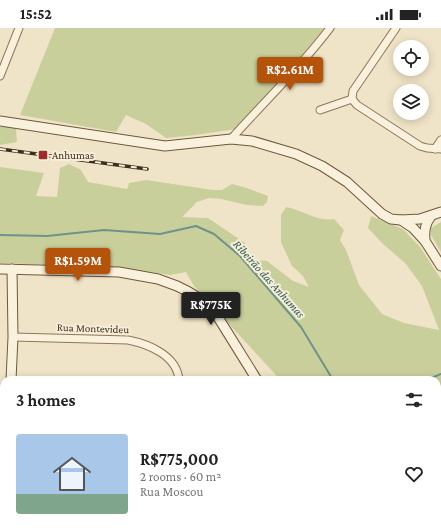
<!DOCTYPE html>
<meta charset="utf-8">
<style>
:root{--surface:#fff;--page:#f2f2f2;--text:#222;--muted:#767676;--accent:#b45309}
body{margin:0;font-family:"Crimson Pro",serif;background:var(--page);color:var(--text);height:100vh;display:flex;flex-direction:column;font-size:15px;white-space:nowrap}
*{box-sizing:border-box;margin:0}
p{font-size:13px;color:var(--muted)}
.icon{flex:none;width:22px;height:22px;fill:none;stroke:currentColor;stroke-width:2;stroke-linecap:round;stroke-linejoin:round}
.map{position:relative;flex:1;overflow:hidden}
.side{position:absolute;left:0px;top:348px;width:441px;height:156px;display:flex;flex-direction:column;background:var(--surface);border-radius:12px 12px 0 0;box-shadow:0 2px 10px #0003}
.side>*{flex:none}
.buttons{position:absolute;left:393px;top:12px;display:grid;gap:8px}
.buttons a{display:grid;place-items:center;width:36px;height:36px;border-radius:50%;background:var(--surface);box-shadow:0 2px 10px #0003;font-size:20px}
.price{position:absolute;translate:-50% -34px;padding:0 9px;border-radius:4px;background:var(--accent);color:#fff;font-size:13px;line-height:26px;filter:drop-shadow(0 1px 2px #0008)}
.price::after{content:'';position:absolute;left:50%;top:24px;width:12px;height:9px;margin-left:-6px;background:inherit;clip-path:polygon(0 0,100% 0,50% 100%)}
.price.current{background:#222;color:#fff}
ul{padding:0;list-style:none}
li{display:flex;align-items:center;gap:12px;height:100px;padding:0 16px}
li span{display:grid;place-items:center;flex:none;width:112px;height:80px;border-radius:4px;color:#555}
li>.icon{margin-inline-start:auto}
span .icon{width:48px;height:48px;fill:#fffc;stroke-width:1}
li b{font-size:17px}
h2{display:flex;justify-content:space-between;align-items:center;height:48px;padding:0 16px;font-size:17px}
.status{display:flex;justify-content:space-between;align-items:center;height:28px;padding:0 20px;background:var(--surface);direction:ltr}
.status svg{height:11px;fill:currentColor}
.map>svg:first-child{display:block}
.green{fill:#c9cf9b}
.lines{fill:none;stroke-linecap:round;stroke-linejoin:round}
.stream{stroke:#6f938a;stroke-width:2}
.street-casing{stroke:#8d765c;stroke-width:9}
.secondary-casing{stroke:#6f573f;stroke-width:11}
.street{stroke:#faf1dc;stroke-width:7}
.secondary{stroke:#faf1dc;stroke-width:9}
.rail-casing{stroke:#3d2e20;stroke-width:3.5}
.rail{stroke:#f7eed8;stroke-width:2;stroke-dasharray:6;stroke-linecap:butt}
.poi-dot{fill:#9e2a2b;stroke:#f7eed8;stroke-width:1.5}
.labels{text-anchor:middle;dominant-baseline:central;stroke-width:4;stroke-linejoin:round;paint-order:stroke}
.poi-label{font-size:11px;fill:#3d2e20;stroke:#f7eed8;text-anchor:start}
.street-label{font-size:11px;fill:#3d2e20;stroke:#f7eed8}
.water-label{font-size:12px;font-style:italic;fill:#2f5d5a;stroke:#f7eed8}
</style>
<div class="status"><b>15:52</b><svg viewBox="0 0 49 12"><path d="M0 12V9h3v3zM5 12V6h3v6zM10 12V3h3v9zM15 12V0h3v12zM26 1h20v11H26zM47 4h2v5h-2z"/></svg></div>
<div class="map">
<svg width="441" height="504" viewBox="0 0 441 504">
<rect width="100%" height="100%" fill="#f0e4c8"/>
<g class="green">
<polygon points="55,0 336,0 250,96 236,101 196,107 166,110 146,96 126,87 116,104 20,87"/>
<polygon points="7,98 16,100 17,114 0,117 0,99"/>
<path d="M69,136L81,142L88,154L127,161L129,155L146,152L213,162H222L232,156L247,160L268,168L267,174L263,178L247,177L221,171L209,170L197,174L182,189L208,190L245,215V227L254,232L267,233L293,253L309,259L303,248L292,238L281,214V187L286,179C302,182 318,194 334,191L344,202L340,212L346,222L359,257L382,286L404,295L439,302L422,258L406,236L382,215L368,200L371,188L403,201L420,219L441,251V504H372L368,500H437V352H278L275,346L194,258L186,244L171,247L113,239L0,235V139L44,145L36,168L57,169L60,140Z"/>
<polygon points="441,194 441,224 431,207 431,200"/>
</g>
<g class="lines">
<g class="stream">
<polyline points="0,207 47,208 104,202 160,206 196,198 214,206 240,228 301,299 333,352"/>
<polyline points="426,352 441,346"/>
<polyline points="412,500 415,504"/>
</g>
<defs>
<g id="street">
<polyline points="396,0 353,63 352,71 357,77 420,118 427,120 441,121"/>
<polyline points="0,48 19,0"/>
<polyline points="320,82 352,71"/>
<path d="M231,111C264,74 300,40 330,0"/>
<polyline points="435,121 441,112"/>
<path d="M13,309L128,312C148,316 177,327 179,352"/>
<polyline points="0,501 4,498"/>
<polyline points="83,504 88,500"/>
<polyline points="172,504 176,500"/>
<polyline points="195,504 197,500"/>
<polyline points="265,504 268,500"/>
</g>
<g id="secondary">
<polyline points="0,93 165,118 231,111 252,113 296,126 322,138 347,154 382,186 391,191 401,192 420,191 441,184"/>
<polyline points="401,192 413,200 425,213 441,238"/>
<path d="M425,213C424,203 425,196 431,188"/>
<polyline points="0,241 119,244 158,251 177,258 189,264 202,272 216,286 257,352"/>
<polyline points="11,352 13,309 12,241"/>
<polyline points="0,397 4,387"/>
<polyline points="348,500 351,504"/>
</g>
</defs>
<use href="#street" class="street-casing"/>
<use href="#secondary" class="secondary-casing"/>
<use href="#street" class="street"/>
<use href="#secondary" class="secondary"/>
<defs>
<polyline id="rail" points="0,121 147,141"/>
</defs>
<use href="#rail" class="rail-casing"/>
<use href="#rail" class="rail"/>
</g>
<rect class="poi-dot" x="38" y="122" width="10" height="10" rx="2"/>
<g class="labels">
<g class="poi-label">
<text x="52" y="127">Anhumas</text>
</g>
<g class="street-label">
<text transform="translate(93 300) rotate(2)">Rua Montevideu</text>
</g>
<g class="water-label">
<text transform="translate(269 251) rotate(48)">Ribeirão das Anhumas</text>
</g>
</g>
</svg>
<div class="buttons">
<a><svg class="icon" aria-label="locate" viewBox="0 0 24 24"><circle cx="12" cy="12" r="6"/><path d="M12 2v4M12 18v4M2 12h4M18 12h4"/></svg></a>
<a><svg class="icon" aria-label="layers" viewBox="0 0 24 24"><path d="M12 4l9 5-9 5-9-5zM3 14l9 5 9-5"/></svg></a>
</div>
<b class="price" style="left:290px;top:63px">R$2.61M</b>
<b class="price" style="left:78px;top:254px">R$1.59M</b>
<b class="price current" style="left:211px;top:298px">R$775K</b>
<section class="side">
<h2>3 homes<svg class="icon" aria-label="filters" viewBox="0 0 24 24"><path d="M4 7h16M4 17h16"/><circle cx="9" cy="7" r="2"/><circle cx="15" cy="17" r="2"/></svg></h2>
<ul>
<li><span style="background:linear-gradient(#a9c7e8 75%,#7fa58c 0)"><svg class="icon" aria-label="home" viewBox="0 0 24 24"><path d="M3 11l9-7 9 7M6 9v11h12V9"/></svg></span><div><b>R$775,000</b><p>2 rooms · 60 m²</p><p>Rua Moscou</p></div><svg class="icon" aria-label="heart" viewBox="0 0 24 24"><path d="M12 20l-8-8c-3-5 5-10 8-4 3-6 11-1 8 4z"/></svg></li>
</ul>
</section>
</div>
